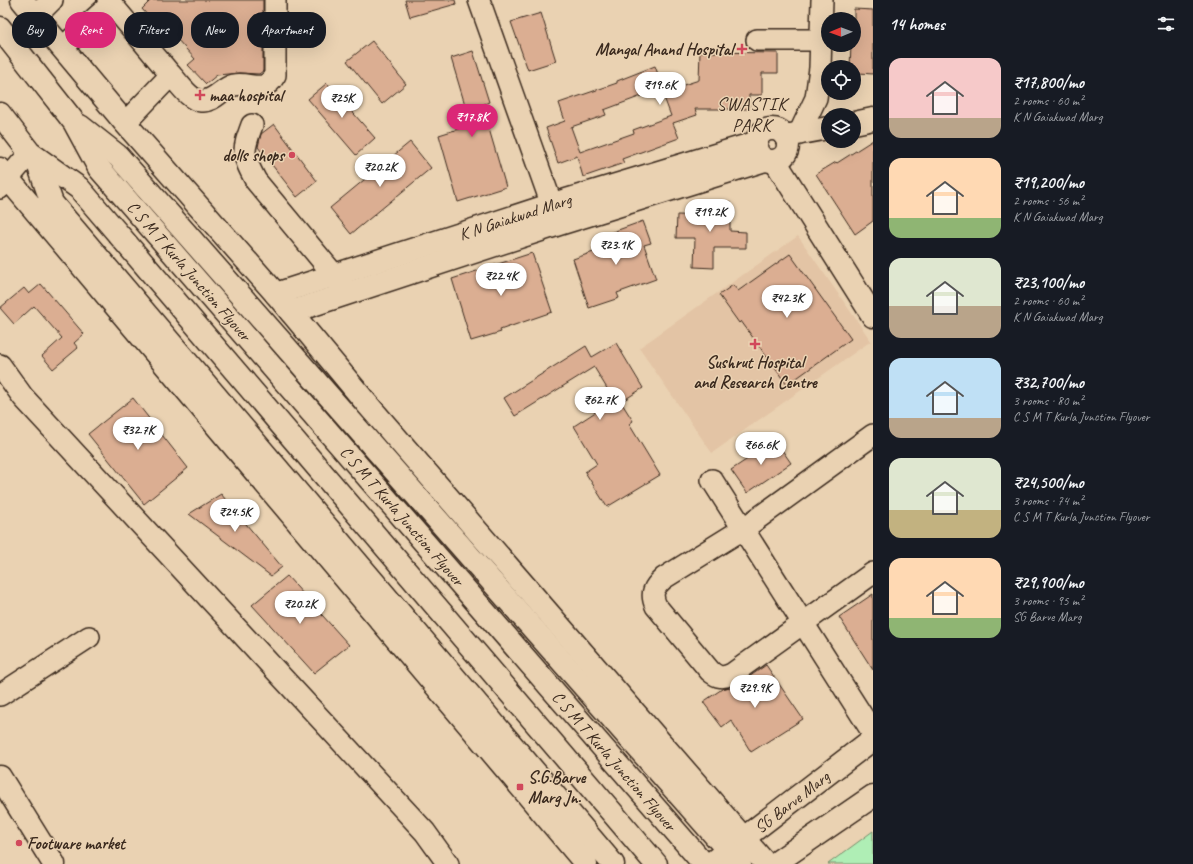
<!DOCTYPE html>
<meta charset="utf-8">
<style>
:root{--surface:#171b24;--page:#242831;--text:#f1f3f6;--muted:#9ea1a6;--accent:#db2777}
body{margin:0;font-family:Caveat,sans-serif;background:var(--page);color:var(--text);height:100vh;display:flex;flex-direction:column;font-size:15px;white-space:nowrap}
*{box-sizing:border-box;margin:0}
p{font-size:13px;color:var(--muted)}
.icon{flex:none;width:22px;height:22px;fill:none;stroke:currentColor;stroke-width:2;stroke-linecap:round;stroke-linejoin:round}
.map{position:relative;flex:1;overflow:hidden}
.details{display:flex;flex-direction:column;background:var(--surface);width:320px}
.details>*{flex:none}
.top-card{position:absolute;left:12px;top:12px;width:380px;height:36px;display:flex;gap:8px}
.needle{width:26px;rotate:269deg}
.fabs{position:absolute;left:821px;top:12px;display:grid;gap:8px}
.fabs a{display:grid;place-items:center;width:40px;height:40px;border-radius:50%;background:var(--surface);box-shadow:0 4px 16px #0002;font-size:20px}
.price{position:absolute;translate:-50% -34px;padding:0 9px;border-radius:14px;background:#fff;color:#222;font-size:13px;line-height:26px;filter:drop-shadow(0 1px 2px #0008)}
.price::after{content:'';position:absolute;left:50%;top:24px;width:12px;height:9px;margin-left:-6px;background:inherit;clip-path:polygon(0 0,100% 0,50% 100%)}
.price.current{background:var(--accent);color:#fff}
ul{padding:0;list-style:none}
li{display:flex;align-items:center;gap:12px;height:100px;padding:0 16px}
li span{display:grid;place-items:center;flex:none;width:112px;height:80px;border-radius:12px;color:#555}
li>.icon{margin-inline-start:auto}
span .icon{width:48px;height:48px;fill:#fffc;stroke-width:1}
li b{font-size:17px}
h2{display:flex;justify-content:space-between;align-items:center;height:48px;padding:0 16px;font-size:17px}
.chip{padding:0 14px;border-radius:16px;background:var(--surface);box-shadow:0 4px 16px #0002;font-size:14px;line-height:36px}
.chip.current{background:var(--accent);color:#fff}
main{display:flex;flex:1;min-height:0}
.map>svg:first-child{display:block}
.built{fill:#e3c4a5}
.green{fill:#afeeb5;stroke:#758c6a}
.building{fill:#dbae92;stroke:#3b2a1e}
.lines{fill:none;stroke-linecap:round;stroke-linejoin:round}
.minor-casing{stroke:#3b2a1e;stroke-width:24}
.tertiary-casing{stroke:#3b2a1e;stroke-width:25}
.secondary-casing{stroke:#3b2a1e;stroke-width:25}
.trunk-casing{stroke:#3b2a1e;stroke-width:25}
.minor{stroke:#ead2b2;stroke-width:21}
.tertiary{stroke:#ead2b2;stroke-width:22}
.secondary{stroke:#ead2b2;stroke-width:22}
.trunk{stroke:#ead2b2;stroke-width:22}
.poi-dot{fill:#d1495b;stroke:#ead2b2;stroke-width:1.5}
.labels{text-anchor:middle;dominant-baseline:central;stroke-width:3;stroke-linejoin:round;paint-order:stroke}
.poi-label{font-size:17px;font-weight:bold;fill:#3b2a1e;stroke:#ead2b2;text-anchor:start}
.street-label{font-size:17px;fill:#3b2a1e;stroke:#ead2b2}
.neighbourhood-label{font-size:18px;letter-spacing:1px;fill:#3b2a1e;stroke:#ead2b2}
</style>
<main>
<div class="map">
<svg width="873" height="864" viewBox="0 0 873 864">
<rect width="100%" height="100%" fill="#ead2b2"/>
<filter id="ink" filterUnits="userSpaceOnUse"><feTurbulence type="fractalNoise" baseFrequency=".025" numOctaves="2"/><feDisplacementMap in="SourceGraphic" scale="8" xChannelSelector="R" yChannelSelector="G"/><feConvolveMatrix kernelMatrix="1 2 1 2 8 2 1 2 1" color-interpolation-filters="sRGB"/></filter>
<g filter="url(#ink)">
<polygon class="built" points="798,236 871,341 712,453 639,348"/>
<polygon class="green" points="873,831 873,864 828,864"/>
<g class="building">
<polygon points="151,0 263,0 263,71 259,74 239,73 217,75 206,84 188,65 195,59 167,28 163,33 142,9"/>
<polygon points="405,0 455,0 456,4 410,17"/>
<polygon points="854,9 873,10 873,74 859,73 859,72 854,71 854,67 850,67 851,45 854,45"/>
<polygon points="541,13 556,61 528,70 511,22"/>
<polygon points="372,41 406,84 382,104 347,61"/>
<polygon points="473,51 489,102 482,105 506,187 458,202 439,135 471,125 451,58"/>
<polygon points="700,52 778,53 778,73 762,73 762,95 749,95 749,109 695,109 697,115 673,123 679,138 622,159 624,163 583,177 577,156 558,163 546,128 565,121 559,103 617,83 617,81 655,66 663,88 604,110 606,115 571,127 580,152 634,133 633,130 671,116 662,92 699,80"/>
<polygon points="327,83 375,138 356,155 308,99"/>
<polygon points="274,124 317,181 297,197 258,147 261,134"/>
<polygon points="873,140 873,221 855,234 816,174 836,162 837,163"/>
<polygon points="410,142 431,168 351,234 330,208"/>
<polygon points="711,201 730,202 730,231 746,232 746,248 714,248 714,268 694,267 695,238 676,238 677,215 710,216"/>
<polygon points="643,221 651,243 644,245 656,279 617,293 619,298 589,308 573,259 611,246 607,234"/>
<polygon points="532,253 552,312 500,330 501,332 471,341 452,279"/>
<polygon points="790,254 851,339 787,385 741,321 739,323 719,295 733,285 738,291"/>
<polygon points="41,284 84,334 74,343 78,348 53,369 42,356 62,338 34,306 14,324 0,308 24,288 29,294"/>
<polygon points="616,343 643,388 621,402 633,421 629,424 660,475 607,507 585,472 597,464 574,426 614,400 594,367 515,416 504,398 586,346 592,357"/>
<polygon points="133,398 188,468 144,504 88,434"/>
<polygon points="775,440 791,463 747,493 731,470 755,454 754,452 766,443 768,445"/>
<polygon points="221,494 282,567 271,576 189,514"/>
<polygon points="287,576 349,645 314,673 252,605"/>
<polygon points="873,594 873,670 839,617"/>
<polygon points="766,665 803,719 751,752 731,720 722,727 703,702 722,689 739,684"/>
</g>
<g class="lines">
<defs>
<g id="minor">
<polyline points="108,0 171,75"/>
<polyline points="479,0 558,222"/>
<polyline points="36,16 52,0"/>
<polyline points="757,40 821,40"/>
<polyline points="63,47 111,4"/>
<path d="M125,123L171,75C179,83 189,100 201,101C215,102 221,88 234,85C251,82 264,95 275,75V0"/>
<path d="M252,125C242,152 242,155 256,181L345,288"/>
<polyline points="799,134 816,98 820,68 822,0"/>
<polyline points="0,188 30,153"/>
<polyline points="0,365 23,397 425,832 448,864"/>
<path d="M873,435L743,529L664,578C654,587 650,593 656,606L710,671C718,678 723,678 732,674L873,573"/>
<polyline points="712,480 873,733"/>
<polyline points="0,695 89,637"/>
</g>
<g id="tertiary">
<polyline points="22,0 125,123 276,294 368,405 766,864"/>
<polyline points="854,123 873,119"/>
<circle cx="772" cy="145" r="16"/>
<polyline points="785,136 828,128"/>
<polyline points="775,161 873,316"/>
<polyline points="0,169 586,864"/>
<polyline points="276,294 550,205 755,143"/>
<polyline points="291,312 559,224 765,160"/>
<polyline points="0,777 54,864"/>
</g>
<g id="secondary">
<polyline points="710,864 873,739"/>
<polyline points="774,864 873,796"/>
</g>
<g id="trunk">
<polyline points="0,28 74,122 99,168 704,864"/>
<polyline points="0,114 30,153 79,188 656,864"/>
<polyline points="80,126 118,156 740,864"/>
<polyline points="36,158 52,203 613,864"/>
</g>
</defs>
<use href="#minor" class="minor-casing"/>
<use href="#tertiary" class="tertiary-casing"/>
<use href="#secondary" class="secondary-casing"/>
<use href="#trunk" class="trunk-casing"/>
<use href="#minor" class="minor"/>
<use href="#tertiary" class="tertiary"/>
<use href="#secondary" class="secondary"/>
<use href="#trunk" class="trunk"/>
</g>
</g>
<g class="poi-dot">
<path d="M740 43h4v4h4v4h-4v4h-4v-4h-4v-4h4z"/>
<path d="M198 89h4v4h4v4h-4v4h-4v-4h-4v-4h4z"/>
<circle cx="292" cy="155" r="4"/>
<path d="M753 338h4v4h4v4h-4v4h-4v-4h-4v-4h4z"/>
<rect x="516" y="783" width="8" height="8" rx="2"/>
<circle cx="19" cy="843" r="4"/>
</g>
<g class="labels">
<g class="poi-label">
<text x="733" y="49" text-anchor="end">Mangal Anand Hospital</text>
<text x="209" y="95">maa hospital</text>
<text x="284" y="155" text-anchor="end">dolls shops</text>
<text x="755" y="362" text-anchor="middle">Sushrut Hospital<tspan x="755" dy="20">and Research Centre</tspan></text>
<text x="528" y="777">S.G.Barve<tspan x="528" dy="20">Marg Jn.</tspan></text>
<text x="27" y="843">Footware market</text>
</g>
<g class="street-label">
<text transform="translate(515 217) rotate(-18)">K N Gaiakwad Marg</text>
<text transform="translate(189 271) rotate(49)">C S M T Kurla Junction Flyover</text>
<text transform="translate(402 516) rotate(49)">C S M T Kurla Junction Flyover</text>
<text transform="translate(614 761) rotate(49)">C S M T Kurla Junction Flyover</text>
<text transform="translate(792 802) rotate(-38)">SG Barve Marg</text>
</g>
<g class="neighbourhood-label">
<text x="752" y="104">SWASTIK<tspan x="752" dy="21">PARK</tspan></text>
</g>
</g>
</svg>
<div class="fabs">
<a><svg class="needle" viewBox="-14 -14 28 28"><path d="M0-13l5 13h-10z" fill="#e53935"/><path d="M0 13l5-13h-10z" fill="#9ea1a6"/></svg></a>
<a><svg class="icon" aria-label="locate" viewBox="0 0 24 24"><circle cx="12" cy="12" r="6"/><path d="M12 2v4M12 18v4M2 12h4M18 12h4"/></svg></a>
<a><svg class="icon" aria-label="layers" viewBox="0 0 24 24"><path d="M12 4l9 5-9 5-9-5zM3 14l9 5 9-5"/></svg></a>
</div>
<b class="price" style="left:660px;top:106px">₹19.6K</b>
<b class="price" style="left:342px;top:119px">₹25K</b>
<b class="price current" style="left:472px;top:138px">₹17.8K</b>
<b class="price" style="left:380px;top:188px">₹20.2K</b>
<b class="price" style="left:710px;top:233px">₹19.2K</b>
<b class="price" style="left:616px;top:266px">₹23.1K</b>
<b class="price" style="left:501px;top:297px">₹22.4K</b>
<b class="price" style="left:787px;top:319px">₹42.3K</b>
<b class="price" style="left:600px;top:421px">₹62.7K</b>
<b class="price" style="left:138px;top:451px">₹32.7K</b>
<b class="price" style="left:761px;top:466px">₹66.6K</b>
<b class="price" style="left:235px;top:533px">₹24.5K</b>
<b class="price" style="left:300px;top:625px">₹20.2K</b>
<b class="price" style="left:755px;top:709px">₹29.9K</b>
<div class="top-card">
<a class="chip">Buy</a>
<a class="chip current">Rent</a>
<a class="chip">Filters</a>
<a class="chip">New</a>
<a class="chip">Apartment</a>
</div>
</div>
<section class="details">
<h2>14 homes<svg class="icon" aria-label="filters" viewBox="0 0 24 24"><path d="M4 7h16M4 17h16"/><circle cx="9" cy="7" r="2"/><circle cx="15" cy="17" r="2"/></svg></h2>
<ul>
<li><span style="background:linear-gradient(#f6c9c9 75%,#b9a48a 0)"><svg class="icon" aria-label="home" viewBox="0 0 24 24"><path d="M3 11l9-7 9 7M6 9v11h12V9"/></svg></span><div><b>₹17,800/mo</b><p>2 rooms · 60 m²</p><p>K N Gaiakwad Marg</p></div></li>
<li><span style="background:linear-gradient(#ffd9b3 75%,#8fb573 0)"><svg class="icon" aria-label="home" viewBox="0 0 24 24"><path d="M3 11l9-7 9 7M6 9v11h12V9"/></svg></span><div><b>₹19,200/mo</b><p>2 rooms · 56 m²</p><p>K N Gaiakwad Marg</p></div></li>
<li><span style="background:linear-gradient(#dfe7d0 60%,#b9a48a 0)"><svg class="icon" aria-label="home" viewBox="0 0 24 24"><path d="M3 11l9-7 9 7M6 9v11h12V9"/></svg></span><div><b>₹23,100/mo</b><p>2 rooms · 60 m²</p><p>K N Gaiakwad Marg</p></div></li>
<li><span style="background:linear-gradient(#bfe0f5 75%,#b9a48a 0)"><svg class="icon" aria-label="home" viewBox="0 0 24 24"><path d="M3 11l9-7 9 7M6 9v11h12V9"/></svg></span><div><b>₹32,700/mo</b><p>3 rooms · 80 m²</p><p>C S M T Kurla Junction Flyover</p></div></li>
<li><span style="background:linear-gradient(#dfe7d0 65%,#c2b280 0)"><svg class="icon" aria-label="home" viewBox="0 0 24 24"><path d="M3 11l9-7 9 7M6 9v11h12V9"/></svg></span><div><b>₹24,500/mo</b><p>3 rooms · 74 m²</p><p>C S M T Kurla Junction Flyover</p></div></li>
<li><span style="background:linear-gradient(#ffd9b3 75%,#8fb573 0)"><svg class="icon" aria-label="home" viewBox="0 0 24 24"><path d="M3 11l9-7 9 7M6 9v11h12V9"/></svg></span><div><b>₹29,900/mo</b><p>3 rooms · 95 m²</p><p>SG Barve Marg</p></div></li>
</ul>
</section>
</main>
